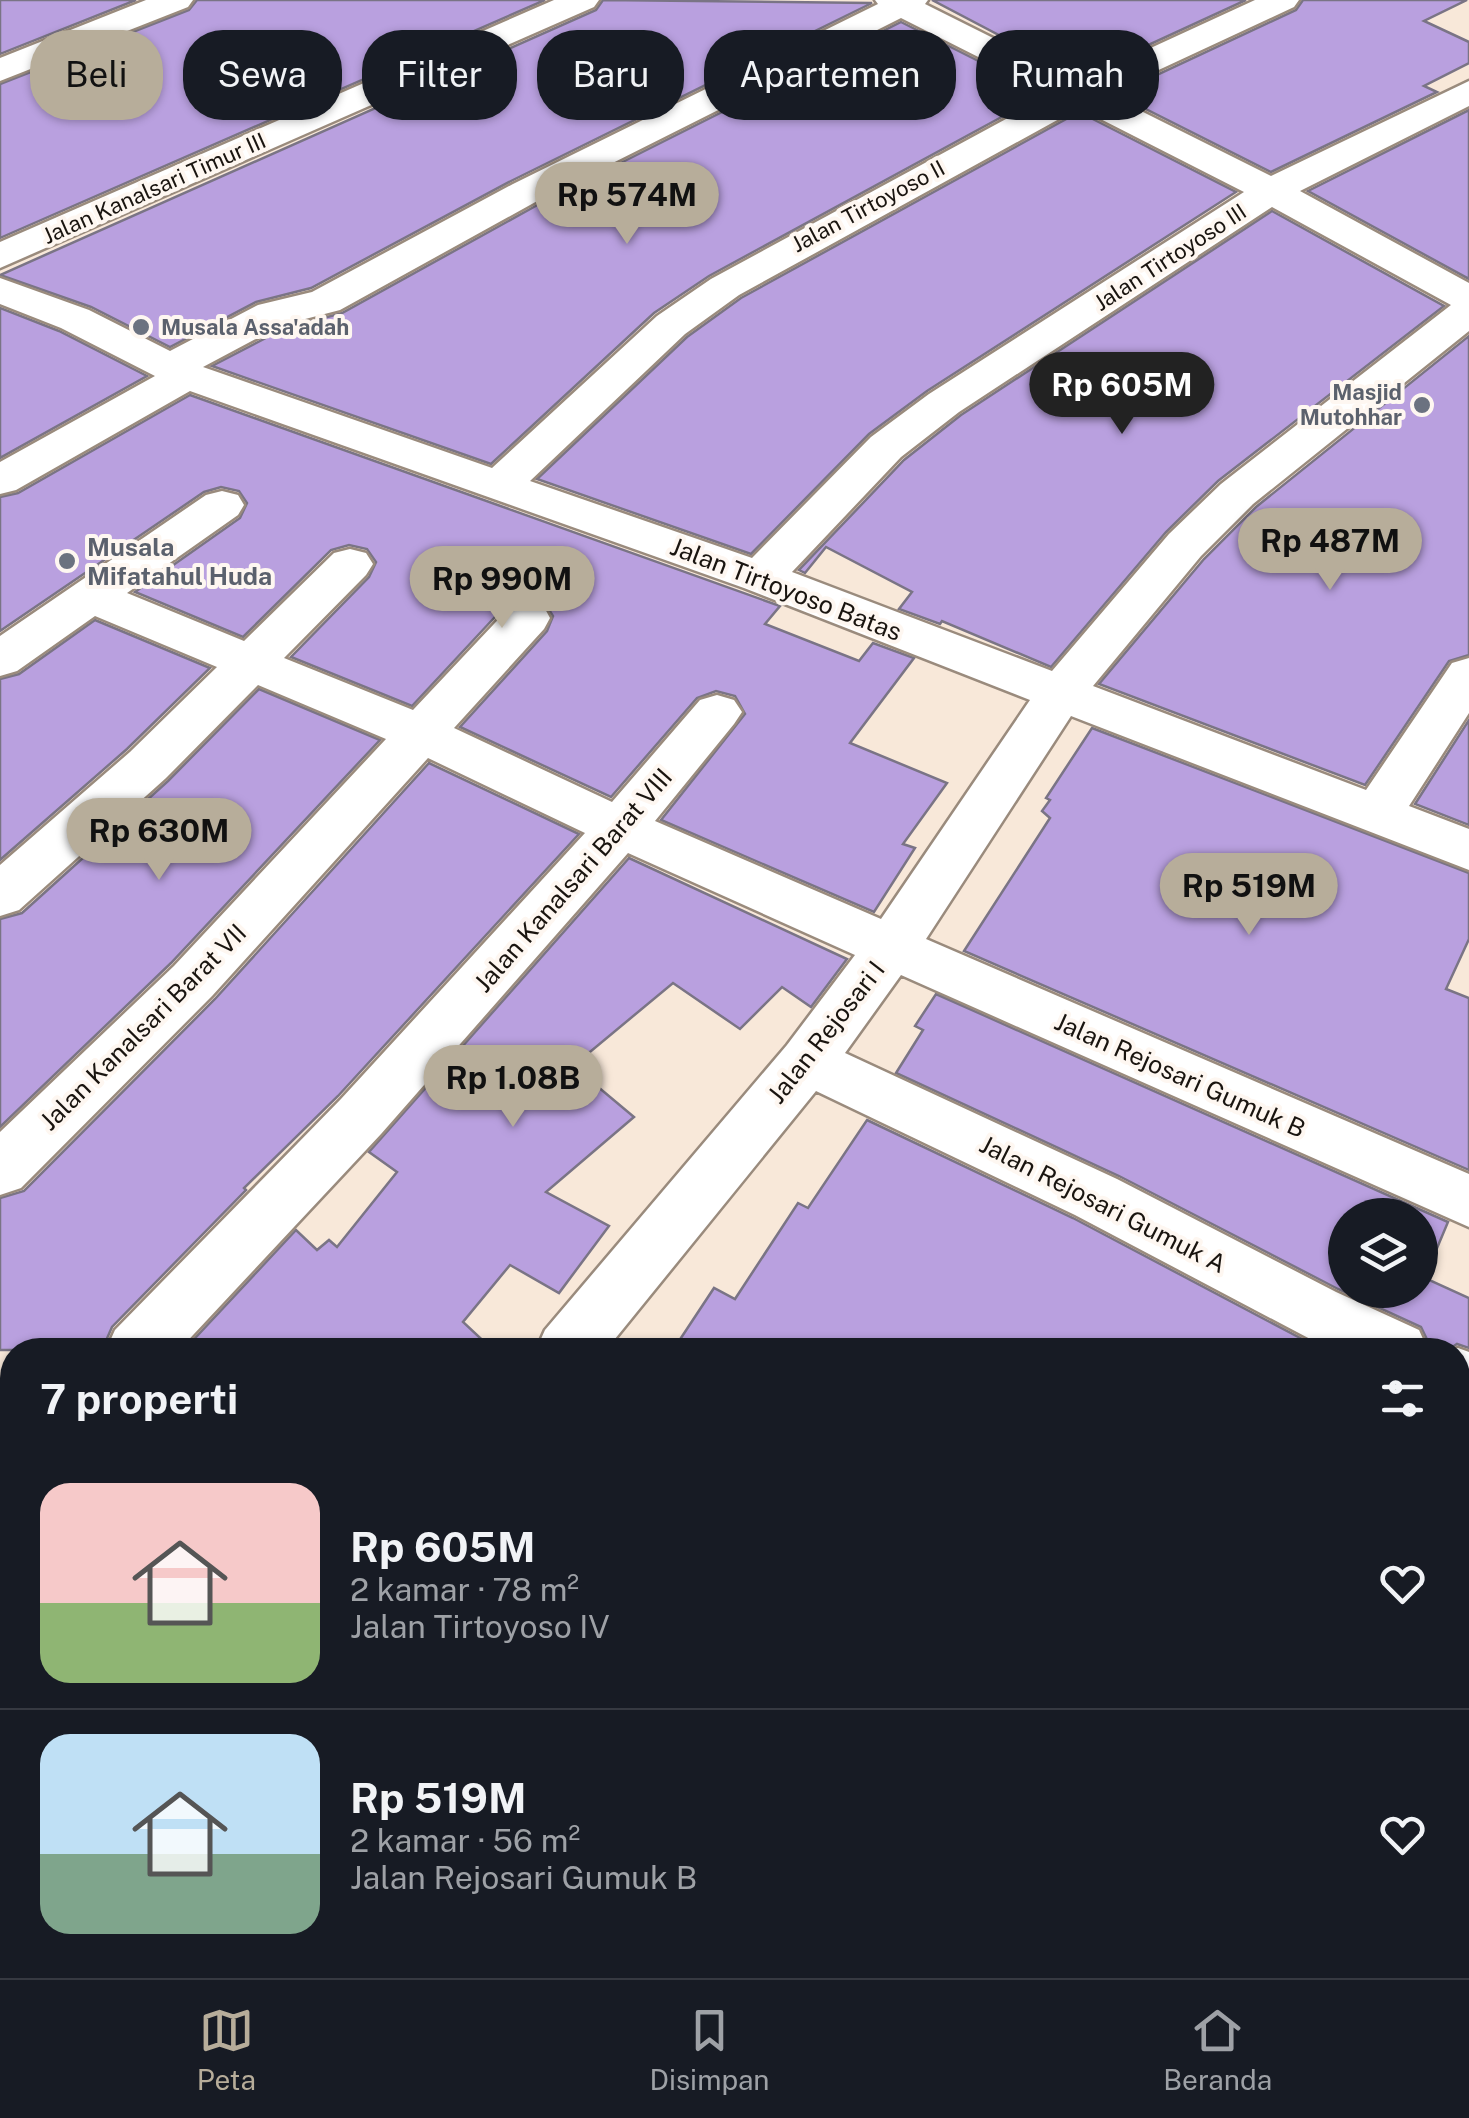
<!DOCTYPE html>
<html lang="id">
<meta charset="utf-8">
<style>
:root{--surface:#171b24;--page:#20242c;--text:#f1f3f6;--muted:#9ea1a6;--line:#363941;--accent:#b7ad9a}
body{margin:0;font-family:"Public Sans",sans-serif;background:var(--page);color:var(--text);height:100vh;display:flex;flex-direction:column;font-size:38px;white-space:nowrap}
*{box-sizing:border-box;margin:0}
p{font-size:32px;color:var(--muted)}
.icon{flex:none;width:55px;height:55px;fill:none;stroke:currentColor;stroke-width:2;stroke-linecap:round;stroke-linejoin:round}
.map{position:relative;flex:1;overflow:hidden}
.drawer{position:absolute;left:0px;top:1338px;width:1470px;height:642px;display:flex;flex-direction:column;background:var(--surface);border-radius:40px 40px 0 0;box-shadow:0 2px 8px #0004}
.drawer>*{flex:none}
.banner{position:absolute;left:30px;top:30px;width:1410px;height:90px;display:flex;gap:20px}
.controls{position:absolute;left:1328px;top:1198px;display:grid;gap:20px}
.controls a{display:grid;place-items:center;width:110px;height:110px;border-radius:50%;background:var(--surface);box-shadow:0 2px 8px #0004;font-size:50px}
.price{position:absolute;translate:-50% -85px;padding:0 22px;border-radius:35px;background:var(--accent);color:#111;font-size:32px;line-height:65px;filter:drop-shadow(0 2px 5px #0008)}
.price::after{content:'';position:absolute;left:50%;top:60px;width:30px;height:22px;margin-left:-15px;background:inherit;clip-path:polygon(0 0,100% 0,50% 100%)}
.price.on{background:#222;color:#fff}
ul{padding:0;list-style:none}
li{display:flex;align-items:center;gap:30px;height:250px;padding:0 40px}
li+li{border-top:2px solid var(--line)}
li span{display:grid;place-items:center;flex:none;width:280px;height:200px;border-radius:30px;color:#555}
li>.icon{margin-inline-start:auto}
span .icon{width:120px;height:120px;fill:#fffc;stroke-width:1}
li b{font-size:42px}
h2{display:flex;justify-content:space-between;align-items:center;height:120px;padding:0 40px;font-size:42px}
.tag{padding:0 35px;border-radius:40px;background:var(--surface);box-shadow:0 2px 8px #0004;font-size:35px;line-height:90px}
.tag.on{background:var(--accent);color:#111}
.tab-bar{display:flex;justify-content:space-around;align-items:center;height:140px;border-top:2px solid var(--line);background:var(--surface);font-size:28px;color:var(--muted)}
.tab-bar a{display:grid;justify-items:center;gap:5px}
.tab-bar .on{color:var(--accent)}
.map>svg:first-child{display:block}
.building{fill:#b9a0df;stroke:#7a7485;stroke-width:2.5;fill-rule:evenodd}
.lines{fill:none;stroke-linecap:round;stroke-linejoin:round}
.minor-casing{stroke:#9a8b7d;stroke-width:5}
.minor{fill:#fff;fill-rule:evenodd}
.worship-dot{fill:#6b7280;stroke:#fef7f1;stroke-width:4}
.labels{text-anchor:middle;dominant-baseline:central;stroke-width:8;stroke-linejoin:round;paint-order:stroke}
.far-street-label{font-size:22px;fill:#19140f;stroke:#fef7f1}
.far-worship-label{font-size:22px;font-weight:bold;fill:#5b616d;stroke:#fef7f1;text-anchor:start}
.worship-label{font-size:25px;font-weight:bold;fill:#5b616d;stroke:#fef7f1;text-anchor:start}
.street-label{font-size:25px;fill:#19140f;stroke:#fef7f1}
</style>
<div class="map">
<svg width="1469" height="1978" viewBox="0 0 1469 1978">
<rect width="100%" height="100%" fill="#f8e8d9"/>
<g class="building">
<polygon points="0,0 136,0 0,54"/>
<polygon points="197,0 545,0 0,238 0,84 189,10"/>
<polygon points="603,0 872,3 511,181 311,288 256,302 170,347 91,307 0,275 596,10"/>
<polygon points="932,0 1246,0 1079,77"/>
<polygon points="1303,0 1467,0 1424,21 1469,42 1469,63 1424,86 1437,92 1271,172 1116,94 1296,10"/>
<polygon points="901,22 1044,94 709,276 654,313 491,464 212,366 283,329 342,313 541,203"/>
<polygon points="1469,110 1469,279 1308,191"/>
<polygon points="1079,112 1236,192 927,391 869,434 751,554 537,479 687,337 741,298"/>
<polygon points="1272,211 1444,306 1218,481 1166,532 1051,667 942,621 940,624 899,609 912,592 826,547 805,573 799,570 904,460 961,415"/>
<polygon points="0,308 59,331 147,376 0,458"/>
<polygon points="1469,336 1469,655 1449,661 1365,785 1099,684 1204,559 1256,507"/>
<polygon points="190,395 780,606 765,624 859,661 873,643 914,658 850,743 947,783 903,844 915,848 874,912 661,820 745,714 735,696 716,691 697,698 611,797 460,727 547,631 553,616 545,603 526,598 507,604 412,706 291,657 369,577 376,562 367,549 349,545 331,550 243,637 135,592 240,518 247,503 239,491 221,487 204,492 0,631 0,497 18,493"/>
<polygon points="95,620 210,668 127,749 0,860 0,679 19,674"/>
<polygon points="259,689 380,740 171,963 0,1127 0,919 22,913 168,781"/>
<polygon points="1469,720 1469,825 1415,804"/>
<polygon points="1092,728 1469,873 1469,939 1446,989 1469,998 1469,1170 964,951 1050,818 1042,811 1050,800 1046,798"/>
<polygon points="429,763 579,834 338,1096 244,1188 246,1190 112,1327 102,1350 0,1350 0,1198 24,1191 215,999"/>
<polygon points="629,858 847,959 811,1007 782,987 740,1029 673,983 573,1066 634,1117 546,1192 609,1226 559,1293 510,1265 463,1322 493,1350 184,1350 296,1230 317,1250 329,1240 337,1247 397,1172 369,1152"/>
<path d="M936,994L1448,1222L1427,1272L1432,1274L1429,1280L1469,1298V1348L1457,1344L1448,1350H1432L1421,1327L1338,1289L1119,1176L896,1073L923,1030L915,1026ZM1345,1215H1420V1290H1345Z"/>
<polygon points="867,1120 1073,1218 1323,1350 673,1350 714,1288 735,1299 798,1203 808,1208"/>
</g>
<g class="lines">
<defs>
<g id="minor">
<polygon points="146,0 193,0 188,7 0,81 0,58"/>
<polygon points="554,0 599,0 594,7 0,268 0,242"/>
<path d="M875,0H928L925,4L1079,81L1255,0H1299L1294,7L1107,94L1271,176L1469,81V106L1300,191L1469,283V331L1253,504L1201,556L1093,686L1366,790L1452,663L1469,658V713L1409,806L1469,829V870L1071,716L926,939L1469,1174V1227L901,975L845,1053L1117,1179L1336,1292L1419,1330L1428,1350H1331L1075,1215L816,1091L606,1350H536L545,1330L787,1045L855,955L628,853L381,1134L179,1350H106L115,1330L341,1099L585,833L428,758L212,996L21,1188L0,1195V1132L174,966L386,739L258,685L166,778L19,910L0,916V865L130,752L217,667L95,616L17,671L0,676V636L206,495L222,491L238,495L244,505L238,515L127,593L244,641L334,553L350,549L366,553L373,564L366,575L284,658L413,710L510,607L527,602L544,607L550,618L544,629L454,728L612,802L700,700L717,695L734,700L742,712L734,724L655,821L881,919L1030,700L744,588L190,391L16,490L0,494V462L155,376L61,328L0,304V278L89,310L170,351L258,305L312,292L513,184L878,4ZM901,18L1052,94L711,279L657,316L492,468L203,367L282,325L340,310L539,200ZM1079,108L1244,192L929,394L871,437L752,558L530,481L685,334L739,295ZM1272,207L1451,305L1221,484L1169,534L1052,671L792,572L901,457L959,412Z"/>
<polygon points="1458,1348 1469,1352 1469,1411 1458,1407 1458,1350 1452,1350"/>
<polygon points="12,1446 12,1515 0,1520 0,1451"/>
<polygon points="12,1783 12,1860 0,1866 0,1788"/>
<polygon points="1458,1845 1469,1849 1469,1925 1458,1920"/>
<polygon points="617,1968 699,1968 703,1978 621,1978"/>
</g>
</defs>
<use href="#minor" class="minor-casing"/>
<use href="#minor" class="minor"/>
</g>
<g class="worship-dot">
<circle cx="141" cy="327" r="10"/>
<circle cx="1422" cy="405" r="10"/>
<circle cx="67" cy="561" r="10"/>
</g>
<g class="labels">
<g class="far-street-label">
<text transform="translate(154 188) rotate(-24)">Jalan Kanalsari Timur III</text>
<text transform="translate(868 206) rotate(-28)">Jalan Tirtoyoso II</text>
<text transform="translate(1170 257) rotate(-33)">Jalan Tirtoyoso III</text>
</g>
<g class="far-worship-label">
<text x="161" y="327">Musala Assa'adah</text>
<text x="1402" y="392" text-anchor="end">Masjid<tspan x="1402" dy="25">Mutohhar</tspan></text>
</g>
<g class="worship-label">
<text x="87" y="547">Musala<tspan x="87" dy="29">Mifatahul Huda</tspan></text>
</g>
<g class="street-label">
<text transform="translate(786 589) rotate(21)">Jalan Tirtoyoso Batas</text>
<text transform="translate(573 880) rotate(-49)">Jalan Kanalsari Barat VIII</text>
<text transform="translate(143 1027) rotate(-45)">Jalan Kanalsari Barat VII</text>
<text transform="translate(826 1032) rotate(-52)">Jalan Rejosari I</text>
<text transform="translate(1180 1075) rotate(24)">Jalan Rejosari Gumuk B</text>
<text transform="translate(1103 1204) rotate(27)">Jalan Rejosari Gumuk A</text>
</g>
</g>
</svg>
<div class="controls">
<a><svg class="icon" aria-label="layers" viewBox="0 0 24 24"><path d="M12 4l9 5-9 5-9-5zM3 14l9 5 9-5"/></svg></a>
</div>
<b class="price" style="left:627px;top:247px">Rp 574M</b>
<b class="price on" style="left:1122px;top:437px">Rp 605M</b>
<b class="price" style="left:1330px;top:593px">Rp 487M</b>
<b class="price" style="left:502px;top:631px">Rp 990M</b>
<b class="price" style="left:159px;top:883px">Rp 630M</b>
<b class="price" style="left:1249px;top:938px">Rp 519M</b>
<b class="price" style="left:513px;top:1130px">Rp 1.08B</b>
<div class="banner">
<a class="tag on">Beli</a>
<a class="tag">Sewa</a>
<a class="tag">Filter</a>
<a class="tag">Baru</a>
<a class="tag">Apartemen</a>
<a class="tag">Rumah</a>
</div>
<section class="drawer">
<h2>7 properti<svg class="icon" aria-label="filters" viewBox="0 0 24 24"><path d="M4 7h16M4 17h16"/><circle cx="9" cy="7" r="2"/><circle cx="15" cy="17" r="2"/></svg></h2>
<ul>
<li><span style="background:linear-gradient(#f6c9c9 60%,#8fb573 0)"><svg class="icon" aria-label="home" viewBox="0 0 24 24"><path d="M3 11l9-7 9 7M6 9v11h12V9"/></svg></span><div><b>Rp 605M</b><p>2 kamar · 78 m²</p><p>Jalan Tirtoyoso IV</p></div><svg class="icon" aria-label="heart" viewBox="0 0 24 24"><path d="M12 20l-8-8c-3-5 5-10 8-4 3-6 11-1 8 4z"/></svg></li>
<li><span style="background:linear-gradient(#bfe0f5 60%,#7fa58c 0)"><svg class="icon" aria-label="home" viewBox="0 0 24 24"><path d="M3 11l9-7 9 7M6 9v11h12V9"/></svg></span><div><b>Rp 519M</b><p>2 kamar · 56 m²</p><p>Jalan Rejosari Gumuk B</p></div><svg class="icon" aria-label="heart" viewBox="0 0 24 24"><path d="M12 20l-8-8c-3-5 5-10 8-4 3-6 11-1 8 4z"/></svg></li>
</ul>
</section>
</div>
<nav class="tab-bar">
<a class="on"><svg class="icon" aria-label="map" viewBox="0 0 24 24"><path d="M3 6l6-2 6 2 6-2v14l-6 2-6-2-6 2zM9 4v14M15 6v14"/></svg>Peta</a>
<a><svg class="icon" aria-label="saved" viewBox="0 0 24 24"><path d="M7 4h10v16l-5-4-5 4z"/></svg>Disimpan</a>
<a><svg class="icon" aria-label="home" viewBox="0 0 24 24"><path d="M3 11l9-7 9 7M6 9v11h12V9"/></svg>Beranda</a>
</nav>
